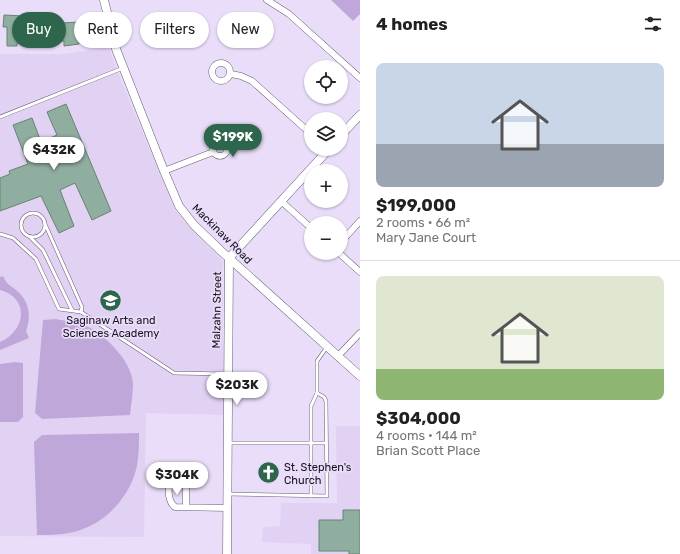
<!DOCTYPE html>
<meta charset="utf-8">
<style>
:root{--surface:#fff;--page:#f2f2f2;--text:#202124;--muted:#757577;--line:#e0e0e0;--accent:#2d654d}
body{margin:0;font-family:Rubik,sans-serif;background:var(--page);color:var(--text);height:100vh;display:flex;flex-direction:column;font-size:15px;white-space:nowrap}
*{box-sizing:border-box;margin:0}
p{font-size:13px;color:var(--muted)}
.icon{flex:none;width:22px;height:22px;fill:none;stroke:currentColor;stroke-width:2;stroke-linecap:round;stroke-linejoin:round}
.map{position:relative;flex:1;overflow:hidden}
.details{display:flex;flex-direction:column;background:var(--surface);width:320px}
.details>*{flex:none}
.banner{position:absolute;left:12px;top:12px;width:288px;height:36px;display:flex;gap:8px}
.controls{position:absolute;left:304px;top:60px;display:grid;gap:8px}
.controls a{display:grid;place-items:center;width:44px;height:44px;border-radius:50%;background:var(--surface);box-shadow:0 1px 3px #0004;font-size:20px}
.price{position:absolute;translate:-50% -34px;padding:0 9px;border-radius:14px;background:#fff;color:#222;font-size:13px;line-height:26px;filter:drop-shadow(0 1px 2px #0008)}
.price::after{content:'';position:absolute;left:50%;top:24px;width:12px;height:9px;margin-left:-6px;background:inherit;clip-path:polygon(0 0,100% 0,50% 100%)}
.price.active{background:var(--accent);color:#fff}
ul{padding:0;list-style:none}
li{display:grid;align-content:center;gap:8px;height:212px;padding:0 16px}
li+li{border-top:1px solid var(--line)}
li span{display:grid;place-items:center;height:124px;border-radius:8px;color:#555}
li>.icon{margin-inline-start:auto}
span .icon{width:72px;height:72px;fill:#fffc;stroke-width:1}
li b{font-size:17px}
h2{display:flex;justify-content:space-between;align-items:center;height:48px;padding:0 16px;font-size:17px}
.tag{padding:0 14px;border-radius:18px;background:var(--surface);box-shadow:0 1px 3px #0004;font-size:14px;line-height:36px}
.tag.active{background:var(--accent);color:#fff}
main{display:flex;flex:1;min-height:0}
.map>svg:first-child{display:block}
.built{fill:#e1d1f3}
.green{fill:#bfa8d9}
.building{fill:#90ae9f;stroke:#668375}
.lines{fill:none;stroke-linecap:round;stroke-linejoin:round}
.lane-casing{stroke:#685d75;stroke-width:4}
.street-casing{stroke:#685d75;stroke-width:7}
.secondary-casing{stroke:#685d75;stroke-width:9}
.lane{stroke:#fff;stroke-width:3}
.street{stroke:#fff;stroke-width:6}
.secondary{stroke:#fff;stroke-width:8}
.labels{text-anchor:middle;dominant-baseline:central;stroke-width:3.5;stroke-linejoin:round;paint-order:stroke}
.street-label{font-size:11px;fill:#16121b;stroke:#e9ddf9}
.poi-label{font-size:11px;fill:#16121b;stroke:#e9ddf9}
</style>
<main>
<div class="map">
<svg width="360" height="554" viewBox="0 0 360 554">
<rect width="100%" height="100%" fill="#e9ddf9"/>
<g class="built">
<polygon points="109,47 114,63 174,208 183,220 223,261 223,339 228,374 227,415 146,413 144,537 0,536 0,54 64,54"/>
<polygon points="336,426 360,426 360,554 311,554 311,544 262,542 263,527 280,526 281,503 337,503"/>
</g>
<g class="green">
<polygon points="331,0 360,0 360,14 353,21"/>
<path d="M3,276C6,284 10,285 16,290C29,300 32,316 26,331L29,338L0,350V342C26,331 30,298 0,290V277Z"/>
<path d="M56,319C64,321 73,321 81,324C102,331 132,360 133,384C133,394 131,405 130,415L42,419L35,413L43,320Z"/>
<polygon points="15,362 23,363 23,417 18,422 0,422 0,364"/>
<path d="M139,433C139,445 139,458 136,470C129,496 108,520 83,529C68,535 52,535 37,535L34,442L42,435Z"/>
</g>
<g class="building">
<polygon points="23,14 53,15 53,27 61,27 61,23 79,22 79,29 81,29 81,39 79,41 79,44 64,46 64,41 42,41 42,43 17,43 17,46 7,46 7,27 3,27 4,15 23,16"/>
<polygon points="66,104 111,211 92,220 75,183 60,190 74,226 59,233 41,196 0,211 0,178 10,174 9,171 28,164 13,125 32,118 41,142 57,135 47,112"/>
<polygon points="343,510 360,510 360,554 349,554 349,551 319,551 319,520 343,520"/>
</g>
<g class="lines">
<defs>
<g id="lane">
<polyline points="0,117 123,68"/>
<circle cx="33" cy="225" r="12"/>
<polyline points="45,224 82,307 81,312"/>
<polyline points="0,234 13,238 36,259 59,309 81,312 174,373 228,374"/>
<polyline points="30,237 43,250 72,310"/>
<polyline points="229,443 326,443"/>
<polyline points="228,494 327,496 326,401 324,397 317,393"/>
<polyline points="311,496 311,406 317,393 317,361 327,347"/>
</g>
<g id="street">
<polyline points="267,0 289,14 360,78"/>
<circle cx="221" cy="72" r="9"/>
<polyline points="231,74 241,76 252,81 311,134"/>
<circle cx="220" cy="149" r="7"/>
<polyline points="164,171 213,152"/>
<polyline points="281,201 311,228"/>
<polyline points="341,242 360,221"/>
<polyline points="339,253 360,272"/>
<polyline points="338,356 360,333"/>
<path d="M186,507V489L183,479C165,474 166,501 175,507L228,508"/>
</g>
<g id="secondary">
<polyline points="104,0 116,49 164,171 179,206 194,225 221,251 360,376"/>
<polyline points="341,135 360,115"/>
<polyline points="229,258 329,149"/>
<polyline points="227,554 229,258"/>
</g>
</defs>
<use href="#lane" class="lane-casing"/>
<use href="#street" class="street-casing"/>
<use href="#secondary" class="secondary-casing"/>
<use href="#lane" class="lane"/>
<use href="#street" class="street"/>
<use href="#secondary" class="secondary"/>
</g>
<defs>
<symbol id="school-disc" viewBox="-11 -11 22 22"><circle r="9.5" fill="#2d654d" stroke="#e9ddf9"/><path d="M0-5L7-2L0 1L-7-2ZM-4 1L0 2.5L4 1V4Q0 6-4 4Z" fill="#fff"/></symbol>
<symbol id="church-disc" viewBox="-11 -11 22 22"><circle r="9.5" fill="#2d654d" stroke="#e9ddf9"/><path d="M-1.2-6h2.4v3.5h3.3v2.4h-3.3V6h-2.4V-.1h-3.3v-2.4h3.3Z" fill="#fff"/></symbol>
</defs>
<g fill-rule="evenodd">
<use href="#school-disc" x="98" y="288" width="25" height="25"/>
<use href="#church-disc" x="256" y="460" width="25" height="25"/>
</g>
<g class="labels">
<g class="street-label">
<text transform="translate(222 234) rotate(45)">Mackinaw Road</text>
<text transform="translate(217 310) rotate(-89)">Malzahn Street</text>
</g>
<g class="poi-label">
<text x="111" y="320">Saginaw Arts and<tspan x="111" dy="13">Sciences Academy</tspan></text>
<text x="284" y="467" text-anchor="start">St. Stephen's<tspan x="284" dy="13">Church</tspan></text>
</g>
</g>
</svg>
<div class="controls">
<a><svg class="icon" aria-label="locate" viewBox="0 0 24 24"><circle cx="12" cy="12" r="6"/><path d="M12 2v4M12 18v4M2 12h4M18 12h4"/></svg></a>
<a><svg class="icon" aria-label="layers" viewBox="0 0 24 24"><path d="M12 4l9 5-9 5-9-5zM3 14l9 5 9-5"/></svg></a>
<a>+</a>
<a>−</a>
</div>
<b class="price active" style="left:233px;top:158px">$199K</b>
<b class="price" style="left:54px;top:171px">$432K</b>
<b class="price" style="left:237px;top:406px">$203K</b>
<b class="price" style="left:177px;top:496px">$304K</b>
<div class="banner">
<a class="tag active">Buy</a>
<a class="tag">Rent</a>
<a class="tag">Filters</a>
<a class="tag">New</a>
</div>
</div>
<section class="details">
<h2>4 homes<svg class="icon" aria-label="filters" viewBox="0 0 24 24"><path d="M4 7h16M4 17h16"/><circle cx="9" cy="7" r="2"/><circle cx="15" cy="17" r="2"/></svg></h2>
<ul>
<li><span style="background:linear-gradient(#c9d6e8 65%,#9aa5b1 0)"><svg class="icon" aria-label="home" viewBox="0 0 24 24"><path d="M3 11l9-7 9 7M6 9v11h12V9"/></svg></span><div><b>$199,000</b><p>2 rooms · 66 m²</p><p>Mary Jane Court</p></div></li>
<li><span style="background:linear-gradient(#dfe7d0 75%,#8fb573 0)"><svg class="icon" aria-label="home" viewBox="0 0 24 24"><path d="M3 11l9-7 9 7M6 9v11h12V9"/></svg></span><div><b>$304,000</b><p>4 rooms · 144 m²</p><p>Brian Scott Place</p></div></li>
</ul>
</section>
</main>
